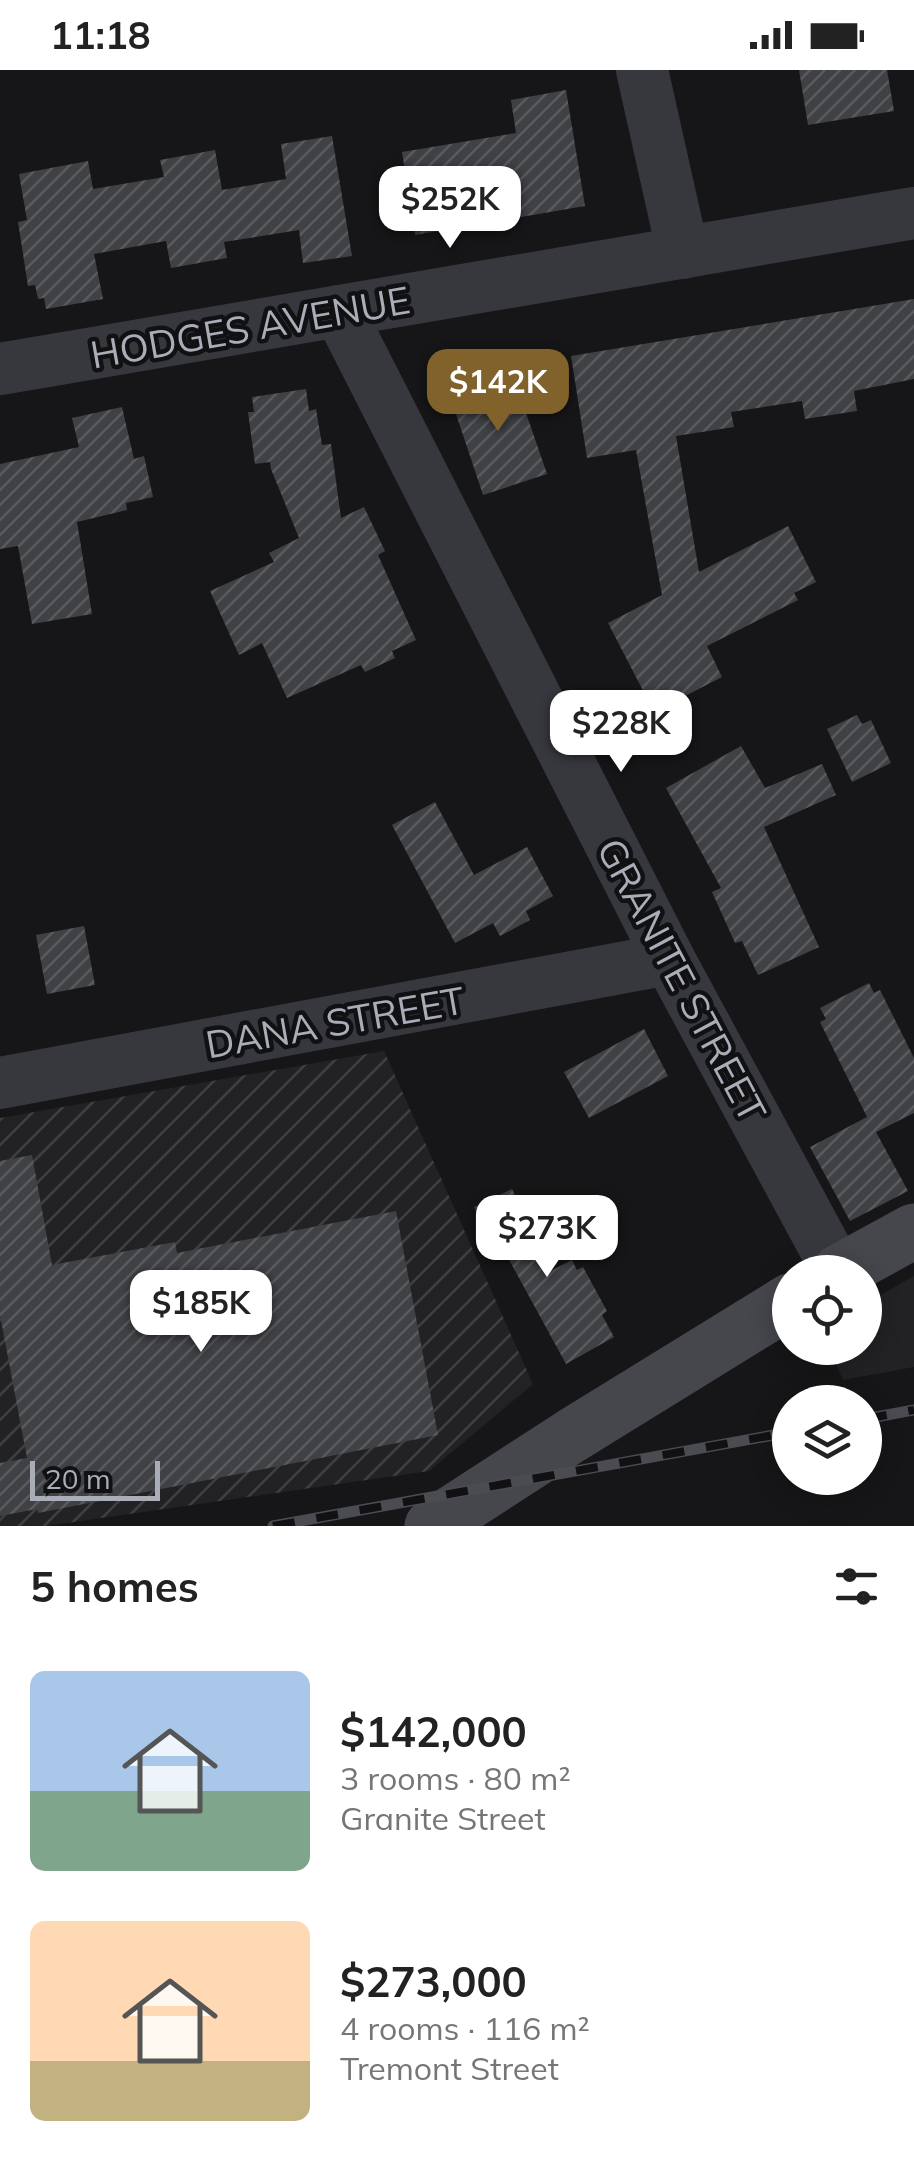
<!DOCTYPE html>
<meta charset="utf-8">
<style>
:root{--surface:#fff;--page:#f2f2f2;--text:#222;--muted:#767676;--accent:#80622a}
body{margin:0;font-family:Mulish,sans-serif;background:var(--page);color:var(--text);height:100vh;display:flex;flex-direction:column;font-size:38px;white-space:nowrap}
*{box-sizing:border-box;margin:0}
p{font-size:32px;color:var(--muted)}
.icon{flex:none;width:55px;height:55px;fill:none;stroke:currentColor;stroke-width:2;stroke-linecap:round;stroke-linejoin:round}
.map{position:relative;height:1456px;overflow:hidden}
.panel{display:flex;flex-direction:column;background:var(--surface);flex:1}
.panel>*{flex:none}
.controls{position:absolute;left:772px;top:1185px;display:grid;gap:20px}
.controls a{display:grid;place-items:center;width:110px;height:110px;border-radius:50%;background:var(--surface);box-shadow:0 5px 25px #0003;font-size:50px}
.scale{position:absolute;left:30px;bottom:25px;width:130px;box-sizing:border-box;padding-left:10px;border:5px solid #a8adb8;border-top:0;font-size:28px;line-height:35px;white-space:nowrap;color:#a8adb8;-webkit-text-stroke:8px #111113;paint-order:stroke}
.price{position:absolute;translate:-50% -85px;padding:0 22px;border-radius:20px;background:#fff;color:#222;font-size:32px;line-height:65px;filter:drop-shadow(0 2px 5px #0008)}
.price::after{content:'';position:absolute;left:50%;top:60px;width:30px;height:22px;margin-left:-15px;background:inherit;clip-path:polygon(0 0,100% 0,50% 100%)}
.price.active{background:var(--accent);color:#fff}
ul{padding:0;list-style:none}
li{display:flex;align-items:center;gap:30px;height:250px;padding:0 30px}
li span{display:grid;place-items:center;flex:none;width:280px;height:200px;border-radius:15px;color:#555}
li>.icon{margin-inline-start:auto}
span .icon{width:120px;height:120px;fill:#fffc;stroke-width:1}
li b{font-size:42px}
h2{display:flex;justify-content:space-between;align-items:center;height:120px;padding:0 30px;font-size:42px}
.status{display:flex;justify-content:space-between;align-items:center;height:70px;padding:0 50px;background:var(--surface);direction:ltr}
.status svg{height:28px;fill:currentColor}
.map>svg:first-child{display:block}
.built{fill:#222225}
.industrial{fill:url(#industrial-furrows)}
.building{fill:url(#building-hatch)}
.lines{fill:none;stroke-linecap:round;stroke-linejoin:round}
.minor{stroke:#37383d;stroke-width:52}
.secondary{stroke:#45474d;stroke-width:55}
.rail-casing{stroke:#4a4c52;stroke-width:11}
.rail{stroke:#111113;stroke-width:8;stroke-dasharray:22;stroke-linecap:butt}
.labels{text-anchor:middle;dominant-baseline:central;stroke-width:9;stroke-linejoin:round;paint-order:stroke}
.street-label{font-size:38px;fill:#a8adb8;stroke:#111113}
</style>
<div class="status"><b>11:18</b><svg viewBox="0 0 49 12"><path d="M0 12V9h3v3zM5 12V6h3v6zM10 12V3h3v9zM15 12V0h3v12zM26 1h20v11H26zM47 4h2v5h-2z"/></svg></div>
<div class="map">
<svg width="914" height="1456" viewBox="0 0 914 1456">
<defs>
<pattern id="industrial-furrows" width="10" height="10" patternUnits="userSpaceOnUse" patternTransform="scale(2.5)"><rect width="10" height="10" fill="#222225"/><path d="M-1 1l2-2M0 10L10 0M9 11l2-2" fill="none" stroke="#3f3f43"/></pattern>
<pattern id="building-hatch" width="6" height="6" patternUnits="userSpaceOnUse" patternTransform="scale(2.5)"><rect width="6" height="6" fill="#404145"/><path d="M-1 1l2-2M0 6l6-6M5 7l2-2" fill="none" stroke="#595a5e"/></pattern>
</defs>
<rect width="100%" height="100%" fill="#161618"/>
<polygon class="built" points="914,1206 914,1297 843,1310 829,1278 865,1278 865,1234"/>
<polygon class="industrial" points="384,981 533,1314 429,1401 46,1456 0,1456 0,1048"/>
<g class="building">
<polygon points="799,0 887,0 894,41 808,55"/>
<polygon points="566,20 585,136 415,165 402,82 516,63 511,30"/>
<polygon points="332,66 352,186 303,193 299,160 224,172 227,188 171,198 166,171 94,184 103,229 46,239 44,228 38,229 35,215 28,216 18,152 27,150 19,104 88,91 93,119 164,107 160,90 215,80 222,120 286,109 281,74"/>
<polygon points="914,229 914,309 854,321 857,341 805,349 802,331 731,342 734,357 676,366 699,502 788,456 816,512 794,523 798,530 707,576 722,607 654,642 608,553 662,525 636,380 587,388 571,286"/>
<polygon points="512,302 547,404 483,425 449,323"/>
<polygon points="306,319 309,341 316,339 322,375 331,374 341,448 364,437 385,481 378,485 416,570 392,581 395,588 365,602 361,595 287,628 262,573 239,585 210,521 274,492 269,483 299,468 271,399 270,392 255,394 248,342 254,342 252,327"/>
<polygon points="122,337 134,389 144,386 153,427 126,433 127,440 77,452 92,544 32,554 18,476 0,479 0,394 79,377 72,348"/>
<polygon points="857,645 862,654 871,650 891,693 852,712 827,659"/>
<polygon points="741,676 765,718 822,694 836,725 764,757 819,877 758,905 742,871 735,873 712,822 721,818 666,718"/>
<polygon points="435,732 474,805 527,777 553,826 526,841 530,850 500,866 493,853 455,873 392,755"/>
<polygon points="84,856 95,915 47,924 36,865"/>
<polygon points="869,913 874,923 880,920 914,988 914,1043 876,1062 908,1121 850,1151 810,1077 867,1047 820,952 826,949 820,938"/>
<polygon points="644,959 668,1006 589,1048 564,1002"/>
<polygon points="32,1085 52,1195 175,1172 177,1183 396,1141 438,1365 38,1443 37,1439 0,1446 0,1393 27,1388 0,1245 0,1091"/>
<polygon points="512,1119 552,1200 572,1190 577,1200 583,1197 607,1241 602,1245 614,1267 566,1294 501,1175 494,1179 474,1137"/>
</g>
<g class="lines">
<g class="minor">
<polyline points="642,0 683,183"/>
<polyline points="339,241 669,889 838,1202"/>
<polyline points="0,299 914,143"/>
<polyline points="0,1013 669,889"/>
</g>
<g class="secondary">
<polyline points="839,1202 914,1161"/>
<polyline points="432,1456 571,1366 790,1231"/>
</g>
<defs>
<g id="rail">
<polyline points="865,1349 914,1340"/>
<polyline points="273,1456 790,1362"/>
</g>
</defs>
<use href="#rail" class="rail-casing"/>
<use href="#rail" class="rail"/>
</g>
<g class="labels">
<g class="street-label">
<text transform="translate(250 257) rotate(-10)">HODGES AVENUE</text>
<text transform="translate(682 910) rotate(62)">GRANITE STREET</text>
<text transform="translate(335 952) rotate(-10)">DANA STREET</text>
</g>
</g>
</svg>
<div class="controls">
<a><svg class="icon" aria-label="locate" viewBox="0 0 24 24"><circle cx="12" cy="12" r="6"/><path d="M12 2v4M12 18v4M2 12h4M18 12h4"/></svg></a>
<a><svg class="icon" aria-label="layers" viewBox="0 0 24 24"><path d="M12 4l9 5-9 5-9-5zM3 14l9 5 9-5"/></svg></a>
</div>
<div class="scale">20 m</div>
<b class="price" style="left:450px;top:181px">$252K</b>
<b class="price active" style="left:498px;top:364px">$142K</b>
<b class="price" style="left:621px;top:705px">$228K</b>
<b class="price" style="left:547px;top:1210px">$273K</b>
<b class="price" style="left:201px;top:1285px">$185K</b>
</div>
<section class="panel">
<h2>5 homes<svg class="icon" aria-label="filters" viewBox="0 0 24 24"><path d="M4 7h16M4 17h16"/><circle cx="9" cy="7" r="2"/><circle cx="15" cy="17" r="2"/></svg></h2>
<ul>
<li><span style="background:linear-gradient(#a9c7e8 60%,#7fa58c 0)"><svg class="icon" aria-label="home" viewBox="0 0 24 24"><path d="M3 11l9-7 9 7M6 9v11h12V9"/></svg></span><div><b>$142,000</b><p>3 rooms · 80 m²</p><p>Granite Street</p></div></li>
<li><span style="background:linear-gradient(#ffd9b3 70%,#c2b280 0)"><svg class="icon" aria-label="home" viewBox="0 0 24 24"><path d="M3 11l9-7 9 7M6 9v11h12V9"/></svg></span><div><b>$273,000</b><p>4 rooms · 116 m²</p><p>Tremont Street</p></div></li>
</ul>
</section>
